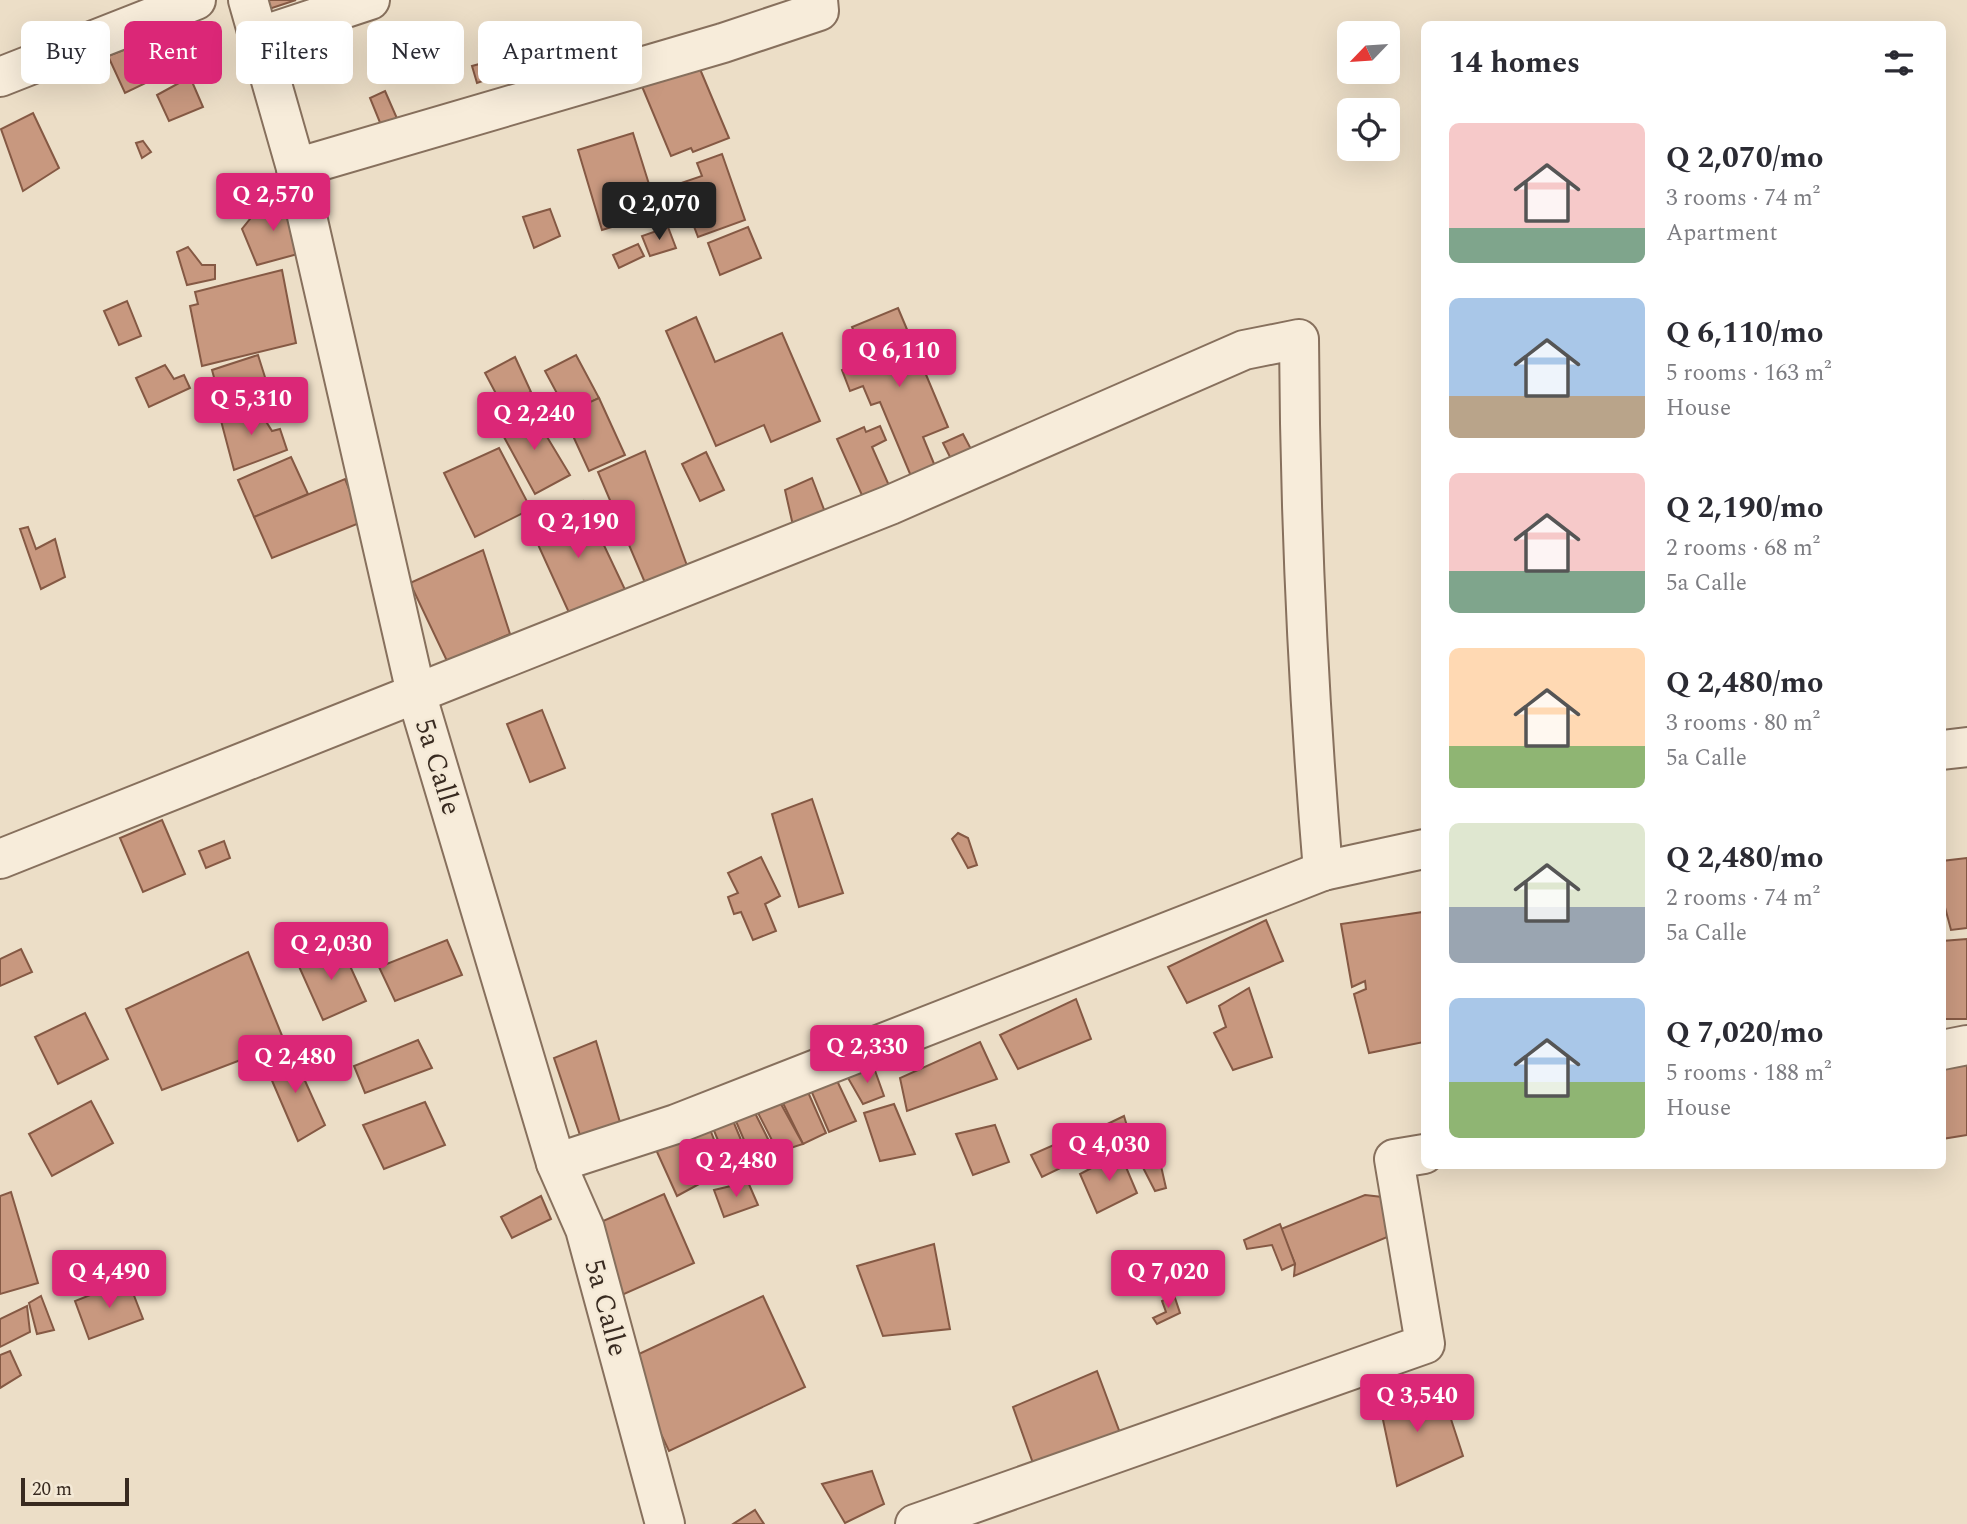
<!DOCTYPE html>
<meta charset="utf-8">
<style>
:root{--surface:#fff;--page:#f7f7f7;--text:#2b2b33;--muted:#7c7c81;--accent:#db2777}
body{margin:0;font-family:Spectral,serif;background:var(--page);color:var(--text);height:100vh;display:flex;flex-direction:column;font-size:26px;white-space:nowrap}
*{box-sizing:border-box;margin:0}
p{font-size:23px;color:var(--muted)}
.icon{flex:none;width:38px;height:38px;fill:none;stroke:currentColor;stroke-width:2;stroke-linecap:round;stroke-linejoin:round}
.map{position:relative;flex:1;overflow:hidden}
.drawer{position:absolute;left:1421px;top:21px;width:525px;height:1148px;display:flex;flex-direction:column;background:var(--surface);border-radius:10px;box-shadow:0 7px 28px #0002}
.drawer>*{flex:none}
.banner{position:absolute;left:21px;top:21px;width:665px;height:63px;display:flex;gap:14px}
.needle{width:46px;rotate:245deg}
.buttons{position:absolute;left:1337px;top:21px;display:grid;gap:14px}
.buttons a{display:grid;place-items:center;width:63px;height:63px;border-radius:10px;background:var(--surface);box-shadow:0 7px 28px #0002;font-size:35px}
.scale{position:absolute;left:21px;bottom:18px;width:108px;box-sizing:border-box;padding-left:7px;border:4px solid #382a20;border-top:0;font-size:19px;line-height:24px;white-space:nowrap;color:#382a20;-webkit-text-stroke:5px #f4e9d6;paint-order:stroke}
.price{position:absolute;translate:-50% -60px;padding:0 16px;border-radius:7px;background:var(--accent);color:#fff;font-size:23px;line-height:46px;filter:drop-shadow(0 2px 4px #0008)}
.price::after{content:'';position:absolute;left:50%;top:42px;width:21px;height:16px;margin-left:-10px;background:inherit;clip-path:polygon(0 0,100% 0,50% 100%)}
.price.current{background:#222;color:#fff}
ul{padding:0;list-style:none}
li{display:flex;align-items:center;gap:21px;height:175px;padding:0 28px}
li span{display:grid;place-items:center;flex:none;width:196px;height:140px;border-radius:10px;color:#555}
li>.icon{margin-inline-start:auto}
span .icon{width:84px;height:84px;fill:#fffc;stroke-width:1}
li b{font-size:30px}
h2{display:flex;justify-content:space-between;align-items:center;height:84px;padding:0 28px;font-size:30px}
.tag{padding:0 24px;border-radius:10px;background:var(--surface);box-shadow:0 7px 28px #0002;font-size:24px;line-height:63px}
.tag.current{background:var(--accent);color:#fff}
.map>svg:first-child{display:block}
.building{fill:#c8987f;stroke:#855944;stroke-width:2}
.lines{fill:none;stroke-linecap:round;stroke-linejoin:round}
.minor-casing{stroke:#87705d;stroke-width:42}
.minor{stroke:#f7ecda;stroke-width:38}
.labels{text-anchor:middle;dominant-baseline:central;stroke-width:5;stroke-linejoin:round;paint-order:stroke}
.street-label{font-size:28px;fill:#382a20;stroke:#f4e9d6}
</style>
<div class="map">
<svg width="1967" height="1524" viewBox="0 0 1967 1524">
<rect width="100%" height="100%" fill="#ecdec7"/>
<g class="building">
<polygon points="263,0 296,0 266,10"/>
<polygon points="171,32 183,65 125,93 108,56"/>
<polygon points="505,57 514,70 477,83 472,66"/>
<polygon points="697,62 729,138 693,152 691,148 671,156 641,84"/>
<polygon points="190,77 203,107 169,121 157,95"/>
<polygon points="385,91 399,123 383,130 370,98"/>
<polygon points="33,113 59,168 23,191 1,129"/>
<polygon points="633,133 658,213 602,230 578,150"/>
<polygon points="143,141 151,152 142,158 136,143"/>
<polygon points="722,154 745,220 698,237 678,184 702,176 697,163"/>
<polygon points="289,199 305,252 257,265 242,229 258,209"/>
<polygon points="550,209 560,236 534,248 523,217"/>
<polygon points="668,227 676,248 650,256 642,236"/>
<polygon points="748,227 761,258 720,275 708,243"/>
<polygon points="638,244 644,256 619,268 613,255"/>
<polygon points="188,247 202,265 215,265 215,279 187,285 177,252"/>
<polygon points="282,270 296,343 202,366 190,306 198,304 195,292"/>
<polygon points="127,301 141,336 119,345 104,311"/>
<polygon points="898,308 948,427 923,437 937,471 913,481 880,402 871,405 863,386 850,391 842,370 881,354 876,342 861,349 852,327"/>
<polygon points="696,317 715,362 782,333 820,421 771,442 764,425 716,446 666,331"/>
<polygon points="258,355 270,393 222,407 212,370"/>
<polygon points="576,355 599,398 568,414 545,371"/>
<polygon points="515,357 531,392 502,405 485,373"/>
<polygon points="165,365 174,379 184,375 190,388 149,407 136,378"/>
<polygon points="599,398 625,455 589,471 563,414"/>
<polygon points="270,403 262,415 272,431 280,429 287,450 234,470 220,417"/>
<polygon points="532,412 570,475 535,494 498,426"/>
<polygon points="880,426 886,440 872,447 891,490 865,502 837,439 864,427 866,432"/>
<polygon points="963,434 972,451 952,461 943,443"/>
<polygon points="499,448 531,509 475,537 444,473"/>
<polygon points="645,451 689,571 646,585 598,472"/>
<polygon points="706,452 724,490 700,501 682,464"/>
<polygon points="291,457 308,494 254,517 238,480"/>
<polygon points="812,478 828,520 794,530 785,490"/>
<polygon points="345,479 362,522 272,558 254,517"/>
<polygon points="583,501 628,596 571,617 530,527"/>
<polygon points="28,527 36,549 55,539 65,577 41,589 20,529"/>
<polygon points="483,550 510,634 447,661 410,583"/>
<polygon points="542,710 565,768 530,782 507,724"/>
<polygon points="812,799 843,893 799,907 772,814"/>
<polygon points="162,820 185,874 143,892 120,838"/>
<polygon points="958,833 968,838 977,865 968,868 952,839"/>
<polygon points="224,841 230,858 206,868 199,851"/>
<polygon points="761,857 780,896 765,904 776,931 753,940 741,912 734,914 728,897 738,893 728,873"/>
<polygon points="1967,858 1967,928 1951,930 1942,896 1942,861"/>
<polygon points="1423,912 1424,1042 1369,1053 1354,994 1366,989 1365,981 1352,987 1341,924"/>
<polygon points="1266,920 1283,961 1187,1003 1168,967"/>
<polygon points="1967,939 1967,1019 1942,1019 1942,941"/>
<polygon points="447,940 462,975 395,1001 379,967"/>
<polygon points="340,944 366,1001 323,1020 297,962"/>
<polygon points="21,949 32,972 0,986 0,959"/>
<polygon points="248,952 285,1043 162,1090 126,1009"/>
<polygon points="1249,988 1272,1057 1233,1070 1214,1033 1226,1027 1219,1006"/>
<polygon points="1076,999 1091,1039 1018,1069 1000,1035"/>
<polygon points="85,1013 108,1059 58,1084 35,1037"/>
<polygon points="418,1040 432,1068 365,1093 354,1066"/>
<polygon points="596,1041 622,1129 583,1144 554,1058"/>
<polygon points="980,1042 997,1079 907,1111 900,1078"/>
<polygon points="292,1052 325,1125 298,1141 264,1062"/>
<polygon points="1967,1057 1967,1135 1942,1139 1942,1061"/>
<polygon points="873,1065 884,1096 863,1104 848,1078"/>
<polygon points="832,1070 856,1121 829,1132 807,1081"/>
<polygon points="804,1083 826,1133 803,1144 778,1093"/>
<polygon points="776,1095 803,1144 778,1152 754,1105"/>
<polygon points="91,1101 113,1143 52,1176 29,1134"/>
<polygon points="425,1102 445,1145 384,1169 363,1125"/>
<polygon points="894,1104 915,1154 880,1161 864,1113"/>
<polygon points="751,1105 775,1153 753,1161 732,1112"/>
<polygon points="729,1111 751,1164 731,1172 710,1121"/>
<polygon points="1124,1116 1130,1136 1075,1161 1079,1154 1074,1140"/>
<polygon points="706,1119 727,1173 701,1183 680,1130"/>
<polygon points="676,1124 701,1183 677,1196 653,1143"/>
<polygon points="995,1125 1009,1162 973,1175 956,1134"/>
<polygon points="1154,1135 1166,1188 1155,1191 1133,1148"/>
<polygon points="1065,1140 1075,1161 1042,1177 1031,1155"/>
<polygon points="1120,1153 1137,1193 1097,1213 1080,1174"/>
<polygon points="748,1182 758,1205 724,1217 714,1190"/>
<polygon points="11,1192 38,1283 0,1294 0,1196"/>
<polygon points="664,1194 694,1263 615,1298 585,1229"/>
<polygon points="1365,1195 1391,1198 1404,1230 1294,1276 1295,1264 1281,1229"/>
<polygon points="541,1196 551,1219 512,1238 501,1217"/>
<polygon points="1280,1224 1295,1264 1282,1270 1272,1245 1247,1249 1244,1240"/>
<polygon points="934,1244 950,1329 883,1336 857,1266"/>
<polygon points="128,1280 143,1319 89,1339 75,1301"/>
<polygon points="1174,1295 1180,1313 1157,1324 1153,1318 1166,1312 1162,1301"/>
<polygon points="41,1296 54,1330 37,1334 29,1303"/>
<polygon points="763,1296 805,1387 669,1451 626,1360"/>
<polygon points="27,1306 30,1332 0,1347 0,1319"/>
<polygon points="10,1351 21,1375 0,1388 0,1355"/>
<polygon points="1097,1371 1120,1433 1034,1466 1013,1407"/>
<polygon points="1375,1382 1447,1407 1463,1456 1397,1486"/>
<polygon points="872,1471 884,1504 845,1523 822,1484"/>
<polygon points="755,1510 764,1524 733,1524"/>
</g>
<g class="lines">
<defs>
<g id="minor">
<polyline points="248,0 296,168 416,693 556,1163 585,1229 665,1524"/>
<polyline points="258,37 370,0"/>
<polyline points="0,77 196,0"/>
<polyline points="296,168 723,43 819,11 818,0"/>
<polyline points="1942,750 1967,747"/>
<path d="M0,859L890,505L1244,350L1299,339C1300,517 1308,693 1323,871"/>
<polyline points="1942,1050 1967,1045"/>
<polyline points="556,1163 676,1124 1323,871 1424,849"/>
<polyline points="915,1524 1425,1344 1394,1159 1424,1154"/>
</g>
</defs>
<use href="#minor" class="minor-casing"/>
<use href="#minor" class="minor"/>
</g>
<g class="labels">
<g class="street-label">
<text transform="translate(438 767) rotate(73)">5a Calle</text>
<text transform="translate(606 1308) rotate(75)">5a Calle</text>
</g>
</g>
</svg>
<div class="buttons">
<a><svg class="needle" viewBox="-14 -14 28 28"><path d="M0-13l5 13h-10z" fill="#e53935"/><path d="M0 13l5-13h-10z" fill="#7c7c81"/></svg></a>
<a><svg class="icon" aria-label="locate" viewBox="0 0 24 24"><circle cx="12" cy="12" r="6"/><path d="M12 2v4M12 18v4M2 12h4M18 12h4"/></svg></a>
</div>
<div class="scale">20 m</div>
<b class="price" style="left:273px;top:233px">Q 2,570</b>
<b class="price current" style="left:659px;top:242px">Q 2,070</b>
<b class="price" style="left:899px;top:389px">Q 6,110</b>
<b class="price" style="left:251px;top:437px">Q 5,310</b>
<b class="price" style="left:534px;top:452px">Q 2,240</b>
<b class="price" style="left:578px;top:560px">Q 2,190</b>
<b class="price" style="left:331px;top:982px">Q 2,030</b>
<b class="price" style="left:867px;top:1085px">Q 2,330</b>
<b class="price" style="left:295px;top:1095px">Q 2,480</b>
<b class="price" style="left:1109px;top:1183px">Q 4,030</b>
<b class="price" style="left:736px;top:1199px">Q 2,480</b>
<b class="price" style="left:109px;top:1310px">Q 4,490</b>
<b class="price" style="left:1168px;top:1310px">Q 7,020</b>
<b class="price" style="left:1417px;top:1434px">Q 3,540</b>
<div class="banner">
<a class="tag">Buy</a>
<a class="tag current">Rent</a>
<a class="tag">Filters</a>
<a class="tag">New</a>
<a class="tag">Apartment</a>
</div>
<section class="drawer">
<h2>14 homes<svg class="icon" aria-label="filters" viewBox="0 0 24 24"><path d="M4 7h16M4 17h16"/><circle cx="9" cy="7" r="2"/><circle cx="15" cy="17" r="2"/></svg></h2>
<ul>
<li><span style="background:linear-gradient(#f6c9c9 75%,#7fa58c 0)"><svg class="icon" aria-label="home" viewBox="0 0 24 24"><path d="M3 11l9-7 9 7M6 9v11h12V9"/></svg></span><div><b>Q 2,070/mo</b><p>3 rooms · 74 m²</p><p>Apartment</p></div></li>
<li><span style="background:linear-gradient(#a9c7e8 70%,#b9a48a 0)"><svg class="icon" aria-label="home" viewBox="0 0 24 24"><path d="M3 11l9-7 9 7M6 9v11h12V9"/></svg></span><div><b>Q 6,110/mo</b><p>5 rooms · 163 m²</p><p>House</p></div></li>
<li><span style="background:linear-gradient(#f6c9c9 70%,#7fa58c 0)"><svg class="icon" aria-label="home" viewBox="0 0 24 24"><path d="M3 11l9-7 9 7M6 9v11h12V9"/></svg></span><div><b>Q 2,190/mo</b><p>2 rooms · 68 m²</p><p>5a Calle</p></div></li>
<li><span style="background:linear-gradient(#ffd9b3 70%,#8fb573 0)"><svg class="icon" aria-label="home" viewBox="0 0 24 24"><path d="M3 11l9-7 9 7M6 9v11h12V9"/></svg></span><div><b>Q 2,480/mo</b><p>3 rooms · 80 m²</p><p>5a Calle</p></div></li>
<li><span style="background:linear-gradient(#dfe7d0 60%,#9aa5b1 0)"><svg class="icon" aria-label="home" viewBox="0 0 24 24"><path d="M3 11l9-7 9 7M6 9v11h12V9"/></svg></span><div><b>Q 2,480/mo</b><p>2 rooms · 74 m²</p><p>5a Calle</p></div></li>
<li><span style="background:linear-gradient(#a9c7e8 60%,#8fb573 0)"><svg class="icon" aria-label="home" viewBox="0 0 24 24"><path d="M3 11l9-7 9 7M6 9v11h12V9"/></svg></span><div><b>Q 7,020/mo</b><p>5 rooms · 188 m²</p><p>House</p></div></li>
</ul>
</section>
</div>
